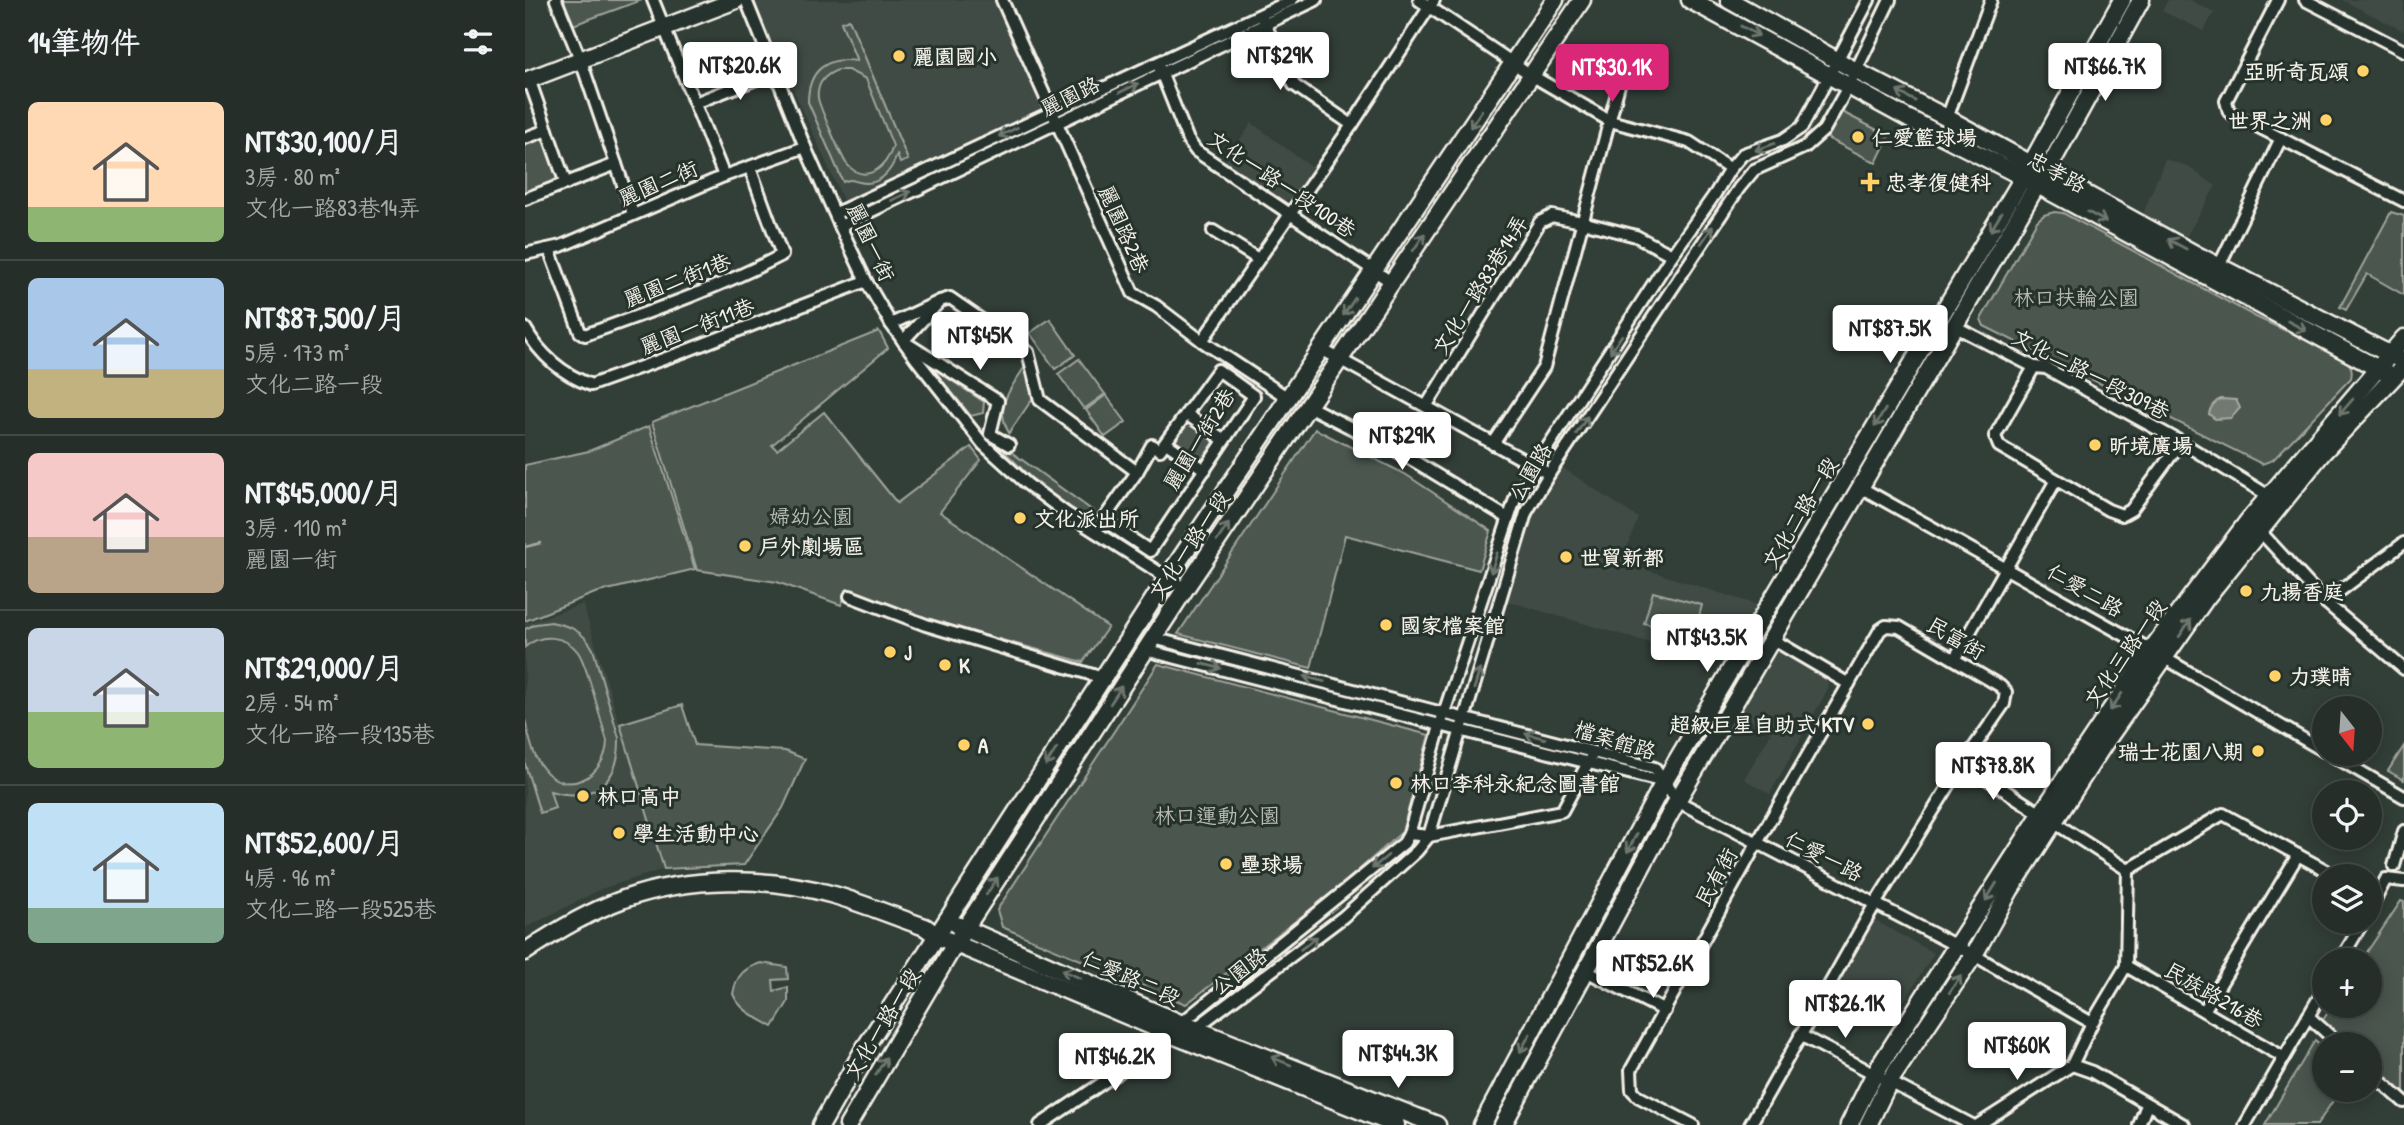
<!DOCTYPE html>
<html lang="zh-TW">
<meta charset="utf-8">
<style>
:root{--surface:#262e2a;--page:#323a36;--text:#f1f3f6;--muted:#a4a8a8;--line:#424a47;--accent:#db2777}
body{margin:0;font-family:"Patrick Hand","LXGW WenKai TC",sans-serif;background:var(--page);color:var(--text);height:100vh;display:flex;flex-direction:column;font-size:26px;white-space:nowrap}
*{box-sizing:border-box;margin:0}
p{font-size:23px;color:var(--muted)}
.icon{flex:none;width:38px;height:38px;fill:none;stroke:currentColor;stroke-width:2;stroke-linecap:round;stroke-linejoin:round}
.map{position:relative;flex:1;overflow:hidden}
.details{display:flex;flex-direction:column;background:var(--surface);width:525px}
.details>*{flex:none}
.needle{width:46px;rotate:163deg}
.controls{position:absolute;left:1787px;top:696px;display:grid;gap:14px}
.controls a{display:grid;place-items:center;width:70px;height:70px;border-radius:50%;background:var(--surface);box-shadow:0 4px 18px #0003,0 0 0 2px var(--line);font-size:35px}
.price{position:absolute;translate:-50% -60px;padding:0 16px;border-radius:7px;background:#fff;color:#222;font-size:23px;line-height:46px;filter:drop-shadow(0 2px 4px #0008)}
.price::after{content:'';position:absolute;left:50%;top:42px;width:21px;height:16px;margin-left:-10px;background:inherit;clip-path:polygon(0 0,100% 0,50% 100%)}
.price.selected{background:var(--accent);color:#fff}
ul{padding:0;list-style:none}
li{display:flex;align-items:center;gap:21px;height:175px;padding:0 28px}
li+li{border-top:2px solid var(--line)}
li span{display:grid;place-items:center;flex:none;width:196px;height:140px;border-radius:10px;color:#555}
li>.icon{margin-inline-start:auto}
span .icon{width:84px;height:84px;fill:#fffc;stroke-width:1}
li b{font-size:30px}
h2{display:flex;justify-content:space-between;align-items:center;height:84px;padding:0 28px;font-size:30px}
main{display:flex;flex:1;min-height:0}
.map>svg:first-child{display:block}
.built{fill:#404b44}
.green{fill:#4c564f;stroke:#a0a49c;stroke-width:2;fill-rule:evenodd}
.water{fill:#727972;stroke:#a6a9a1;stroke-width:2}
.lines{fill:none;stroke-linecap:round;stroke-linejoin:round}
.stream{stroke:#a6a9a1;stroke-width:2.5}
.street-casing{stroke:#f4f1e8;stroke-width:16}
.secondary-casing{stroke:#f4f1e8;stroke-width:21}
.street{stroke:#26332d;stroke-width:10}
.secondary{stroke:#26332d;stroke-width:16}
.oneway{stroke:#6e766e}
.poi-dot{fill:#ffd166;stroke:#26332d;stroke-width:2.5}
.labels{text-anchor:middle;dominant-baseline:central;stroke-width:6;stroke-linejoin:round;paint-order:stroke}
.poi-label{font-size:21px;font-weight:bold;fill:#f4f1e8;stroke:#26332d;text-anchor:start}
.street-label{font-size:21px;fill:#f4f1e8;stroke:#26332d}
.park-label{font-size:21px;fill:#b9bbb2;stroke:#26332d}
</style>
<main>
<section class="details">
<h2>14筆物件<svg class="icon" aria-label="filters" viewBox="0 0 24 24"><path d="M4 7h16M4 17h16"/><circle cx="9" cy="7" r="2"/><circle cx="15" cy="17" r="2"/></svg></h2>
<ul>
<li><span style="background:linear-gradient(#ffd9b3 75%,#8fb573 0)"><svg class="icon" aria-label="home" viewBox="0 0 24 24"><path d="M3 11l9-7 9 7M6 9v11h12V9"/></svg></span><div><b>NT$30,100/月</b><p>3房 · 80 m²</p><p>文化一路83巷14弄</p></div></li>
<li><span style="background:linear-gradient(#a9c7e8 65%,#c2b280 0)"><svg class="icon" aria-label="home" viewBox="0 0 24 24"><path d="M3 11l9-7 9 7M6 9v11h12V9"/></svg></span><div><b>NT$87,500/月</b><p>5房 · 173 m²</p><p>文化二路一段</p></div></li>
<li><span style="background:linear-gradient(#f6c9c9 60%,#b9a48a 0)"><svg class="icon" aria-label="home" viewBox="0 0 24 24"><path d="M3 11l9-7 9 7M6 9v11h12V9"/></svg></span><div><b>NT$45,000/月</b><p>3房 · 110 m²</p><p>麗園一街</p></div></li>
<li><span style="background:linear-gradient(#c9d6e8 60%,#8fb573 0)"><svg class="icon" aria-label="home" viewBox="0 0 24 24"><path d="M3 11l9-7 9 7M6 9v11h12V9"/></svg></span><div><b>NT$29,000/月</b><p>2房 · 54 m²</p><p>文化一路一段135巷</p></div></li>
<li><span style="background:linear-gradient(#bfe0f5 75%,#7fa58c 0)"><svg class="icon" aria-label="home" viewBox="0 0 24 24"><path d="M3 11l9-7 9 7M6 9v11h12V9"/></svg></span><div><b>NT$52,600/月</b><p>4房 · 96 m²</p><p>文化二路一段525巷</p></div></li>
</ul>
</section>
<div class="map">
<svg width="1879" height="1125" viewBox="0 0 1879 1125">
<rect width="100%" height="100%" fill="#323e38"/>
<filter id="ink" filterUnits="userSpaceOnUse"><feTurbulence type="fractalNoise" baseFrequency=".0143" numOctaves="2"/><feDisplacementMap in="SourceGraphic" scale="14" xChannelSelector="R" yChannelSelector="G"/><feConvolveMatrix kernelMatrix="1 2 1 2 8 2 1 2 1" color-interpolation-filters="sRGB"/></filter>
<g filter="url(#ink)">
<g class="built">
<polygon points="235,0 471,0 517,110 319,202 229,2"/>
<polygon points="1643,0 1665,0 1689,12 1679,31 1637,11"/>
<polygon points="1817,0 1879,0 1879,31"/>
<polygon points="727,123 788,168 765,199 759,201 700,161"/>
<polygon points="1640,159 1662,166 1691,186 1661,237 1618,214"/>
<polygon points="1035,466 1113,518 1097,562 1233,605 1198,664 982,601 1005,515"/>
<polygon points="58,604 139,869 76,889 0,928 0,624"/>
<polygon points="1253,652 1300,677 1304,687 1245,794 1219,779 1246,733 1209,711 1246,653"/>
<polygon points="1349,920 1409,953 1365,1024 1309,995"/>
</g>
<g class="green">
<polygon points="38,0 117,0 48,25"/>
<path d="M324,19L383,160L375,163L372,155C366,172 354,187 334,182C326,180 326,179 318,182L283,102C283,70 302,56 332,61L316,22ZM313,70H323L341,79L368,146C362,168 339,186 321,163C316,155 294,106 293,98C291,83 301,74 313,70Z"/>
<polygon points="1315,111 1364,136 1351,163 1302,138"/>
<polygon points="17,136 34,181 0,193 0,142"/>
<polygon points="428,162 432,163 429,166 325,215 323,211"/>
<path d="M1529,212L1538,213L1731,317L1813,355C1823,362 1829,365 1826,378L1748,460L1737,464L1459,326L1456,319L1512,221L1519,215Z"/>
<polygon points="1866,212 1879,216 1879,295 1842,274 1821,310 1815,307"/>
<polygon points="525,319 550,355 530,369 505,333"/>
<polygon points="354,331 363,348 247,445 252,450 299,412 372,503 446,447 456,460 415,512 583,627 558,662 411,622 323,590 316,605 252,582 172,570 127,422"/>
<polygon points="554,359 580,394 559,409 533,374"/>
<polygon points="406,367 459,402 458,413 446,416"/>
<path d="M499,368H503L508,398L484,433C469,407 485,389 499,368Z"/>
<polygon points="581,395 601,422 580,437 561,410"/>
<polygon points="661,421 690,441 676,461 646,442"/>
<polygon points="124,426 170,569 70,593 0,621 0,465 64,451"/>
<polygon points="790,429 880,474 966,531 954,570 820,535 786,668 653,634"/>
<polygon points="482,449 568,511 560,520 505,477 480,452"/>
<polygon points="1128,592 1177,605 1169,636 1119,623"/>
<path d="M26,622C46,626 58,631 68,649L94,738C95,783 68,803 25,791L30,808L15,813L0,764V720C4,735 7,755 17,767C40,799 81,777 82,741C76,722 63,666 53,652C40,635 16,633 0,647V629L11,624Z"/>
<polygon points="633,664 904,735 877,832 805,895 661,1004 477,927 472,910"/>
<polygon points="157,705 170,745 260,751 280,759 258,808 219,865 139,869 95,724"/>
<polygon points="1879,746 1879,780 1863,771"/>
<polygon points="1876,901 1879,902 1879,1095 1845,1063 1844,1045 1824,1045 1798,1020 1807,1006 1844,1006 1844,961 1836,961"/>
<path d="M236,963L262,967L263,979L248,980L249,991L263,987V1002L248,1027C233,1018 215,1011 208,994C211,976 219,968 236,963Z"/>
<polygon points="1790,1040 1799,1048 1799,1090 1815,1090 1792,1125 1740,1125"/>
</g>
<path class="water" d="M1696,399L1711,400L1715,408L1706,418L1690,419L1684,414C1685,407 1690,401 1696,399Z"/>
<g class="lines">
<polyline class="stream" points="0,547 16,543"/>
<defs>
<g id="street">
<polyline points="31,0 56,61 108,214"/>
<polyline points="128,0 199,176"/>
<polyline points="221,0 280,147 315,226 341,281 366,324 392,360 458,444 502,484 541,513 660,589"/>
<polyline points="477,0 608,293 631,306 677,341 763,398"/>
<polyline points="894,0 1006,75 1085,121 1164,142 1205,169"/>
<polyline points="1753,0 1701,101 1704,112 1879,201"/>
<polyline points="1780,0 1879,51"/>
<polyline points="737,18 769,85 827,125"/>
<polyline points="634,67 663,140 671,151 866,282"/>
<polyline points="4,79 41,184"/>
<polyline points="170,103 249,72"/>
<polyline points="1422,118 1466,0"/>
<polyline points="0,138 22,130"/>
<polyline points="0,199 91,164"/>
<polyline points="311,213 767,0"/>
<polyline points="315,226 791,0"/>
<polyline points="688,231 733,259"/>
<path d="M24,249L55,332L60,335C127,311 194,288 257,255L225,168"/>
<polyline points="0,254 36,246 199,176 280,147"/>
<polyline points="1694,266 1756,138"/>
<polyline points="415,301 425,298 503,352 515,400 612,472"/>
<polyline points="366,324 415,301 378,341 473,401 465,434 484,445"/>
<polyline points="1429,326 1509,367 1521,368 1656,442 1749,499"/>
<path d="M0,328C15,355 37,374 66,385L158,352L341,281"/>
<polyline points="677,341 827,125 909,0"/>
<polyline points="796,349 1024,474"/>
<polyline points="1509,367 1470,436 1474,446 1583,510 1597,515 1606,510 1656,442"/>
<polyline points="902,405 1015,222 1027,216 1057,222 1111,236 1147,255"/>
<polyline points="783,406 879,455 983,518"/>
<polyline points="661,414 699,440"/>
<polyline points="641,443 680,470"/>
<polyline points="968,444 1019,367 1098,70"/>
<polyline points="1335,487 1626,650 1799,751"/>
<polyline points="1731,527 1800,602 1879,669"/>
<polyline points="570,531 612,472 627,445 635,450 693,370 729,396 625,551 578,520"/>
<polyline points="325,596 401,625 578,678"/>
<polyline points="1800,602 1879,543"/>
<polyline points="628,638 1130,768 1152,801 1449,955 1567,1023"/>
<polyline points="1247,639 1324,684"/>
<polyline points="620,650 1139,782"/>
<polyline points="1430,658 1531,480"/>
<polyline points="1805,754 1879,797"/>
<polyline points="1438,763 1516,814"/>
<polyline points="1530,823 1603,870 1698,814 1813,877"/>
<polyline points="884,834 904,836 1037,811 1066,757"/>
<polyline points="1869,866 1879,831"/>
<polyline points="1844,911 1861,879 1879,881"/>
<polyline points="1815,961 1838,922"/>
<polyline points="1601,966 1758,1057"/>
<polyline points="1601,966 1603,870"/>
<polyline points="1061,971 1140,1011"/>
<polyline points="1679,1011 1773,855"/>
<polyline points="1783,1016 1815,1045"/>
<polyline points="654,1025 879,843 884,834 918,716 991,496 1147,255 1190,194 1205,169 1218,154 1258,140 1277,127 1344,0"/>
<polyline points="665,1029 672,1027 818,917 892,851 904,836 1001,513 1024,474 1214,188 1229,170 1280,147 1299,130 1324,85 1365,0"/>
<polyline points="1275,1035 1447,1125"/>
<polyline points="1547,1065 1567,1072 1659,1125"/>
<polyline points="1547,1065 1567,1023 1601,966"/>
<polyline points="1844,1071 1879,1102"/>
<polyline points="515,1125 650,1034"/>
<polyline points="1168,1125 1114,1097 1107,1090 1106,1070 1232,843 1355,630 1361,626 1374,627 1475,686 1481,692 1479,704 1438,763 1350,904 1225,1125"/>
<polyline points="1453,1125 1547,1065"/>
<polyline points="1614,1125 1622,1105"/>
<polyline points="1720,1125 1799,989"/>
</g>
<g id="secondary">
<polyline points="1165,0 1384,119 1498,177 1863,374"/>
<polyline points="1204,0 1331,71 1422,118 1670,254 1874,359"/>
<polyline points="0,81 211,0"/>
<polyline points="432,925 655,1023 912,1125"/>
<path d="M0,952C31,931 63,912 99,899C164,876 243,876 309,895C340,904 370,917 400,927L412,936L648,1035L871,1125"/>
<polyline points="296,1125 339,1049 643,577 1030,0"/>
<polyline points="323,1125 430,944 660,589 1057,0"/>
<polyline points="957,1125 1139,782 1506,164 1597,0"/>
<polyline points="978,1125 1152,801 1512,185 1521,173 1616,0"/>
<polyline points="1324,1125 1350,1073 1516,814 1626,650 1723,521 1879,338"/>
<polyline points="1343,1125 1364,1082 1449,955 1485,890 1579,744 1681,598 1798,452 1879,366"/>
</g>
</defs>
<use href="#street" class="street-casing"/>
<use href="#secondary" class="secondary-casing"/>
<use href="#street" class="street"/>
<use href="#secondary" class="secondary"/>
</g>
<defs><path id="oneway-shaft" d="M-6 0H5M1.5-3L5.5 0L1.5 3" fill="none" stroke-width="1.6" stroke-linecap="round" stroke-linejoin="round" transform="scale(1.75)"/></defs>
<g class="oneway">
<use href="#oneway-shaft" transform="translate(1225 31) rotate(28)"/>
<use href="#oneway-shaft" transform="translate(604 88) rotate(-26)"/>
<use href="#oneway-shaft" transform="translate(1381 96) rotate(-152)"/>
<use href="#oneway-shaft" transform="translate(951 119) rotate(124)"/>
<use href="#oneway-shaft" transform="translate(483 132) rotate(154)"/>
<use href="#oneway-shaft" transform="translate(1240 147) rotate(160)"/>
<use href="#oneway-shaft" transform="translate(376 196) rotate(-25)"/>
<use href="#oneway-shaft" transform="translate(1572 217) rotate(28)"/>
<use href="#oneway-shaft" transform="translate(1471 222) rotate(121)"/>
<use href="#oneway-shaft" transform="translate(1182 235) rotate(-56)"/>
<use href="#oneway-shaft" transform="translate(894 242) rotate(-56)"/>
<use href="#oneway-shaft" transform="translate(1652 244) rotate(-152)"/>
<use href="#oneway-shaft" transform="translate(824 307) rotate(124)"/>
<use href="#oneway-shaft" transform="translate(1772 326) rotate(28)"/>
<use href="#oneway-shaft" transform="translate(1091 344) rotate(124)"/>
<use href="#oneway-shaft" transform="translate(1821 407) rotate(131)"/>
<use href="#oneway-shaft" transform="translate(1355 418) rotate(121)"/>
<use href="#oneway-shaft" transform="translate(1057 425) rotate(-57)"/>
<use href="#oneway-shaft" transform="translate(698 532) rotate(-56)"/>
<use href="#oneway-shaft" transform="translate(969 563) rotate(107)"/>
<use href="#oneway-shaft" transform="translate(1660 628) rotate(-56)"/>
<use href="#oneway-shaft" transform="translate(686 666) rotate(14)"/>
<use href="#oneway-shaft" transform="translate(789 679) rotate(-166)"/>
<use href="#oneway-shaft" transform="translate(952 679) rotate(-73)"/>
<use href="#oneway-shaft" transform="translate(591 695) rotate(-57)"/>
<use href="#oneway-shaft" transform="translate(1591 702) rotate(124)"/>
<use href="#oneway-shaft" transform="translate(1010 736) rotate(-165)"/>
<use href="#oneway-shaft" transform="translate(526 757) rotate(123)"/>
<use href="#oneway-shaft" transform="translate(1107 843) rotate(118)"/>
<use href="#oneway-shaft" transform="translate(855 862) rotate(140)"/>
<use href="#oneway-shaft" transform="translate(467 886) rotate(-57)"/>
<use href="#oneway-shaft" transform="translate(1466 892) rotate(122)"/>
<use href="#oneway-shaft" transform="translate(784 943) rotate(-37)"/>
<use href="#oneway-shaft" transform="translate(546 974) rotate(-156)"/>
<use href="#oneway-shaft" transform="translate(1430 984) rotate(-57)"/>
<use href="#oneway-shaft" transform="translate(1000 1043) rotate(118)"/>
<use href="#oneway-shaft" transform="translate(756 1061) rotate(-158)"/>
<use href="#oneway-shaft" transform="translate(356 1066) rotate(-59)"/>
</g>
</g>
<g class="poi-dot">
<circle cx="374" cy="56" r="7"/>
<circle cx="1838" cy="71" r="7"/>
<circle cx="1801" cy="120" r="7"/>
<circle cx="1333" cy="137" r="7"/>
<path d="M1341.5 171.5h7v7h7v7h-7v7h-7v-7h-7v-7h7z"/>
<circle cx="1570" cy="445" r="7"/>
<circle cx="495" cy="518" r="7"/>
<circle cx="220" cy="546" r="7"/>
<circle cx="1041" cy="557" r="7"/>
<circle cx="1721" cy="591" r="7"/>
<circle cx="861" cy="625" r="7"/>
<circle cx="365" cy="652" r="7"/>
<circle cx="420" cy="665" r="7"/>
<circle cx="1750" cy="676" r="7"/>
<circle cx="1343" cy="724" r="7"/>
<circle cx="439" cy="745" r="7"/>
<circle cx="1733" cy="751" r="7"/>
<circle cx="871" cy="783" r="7"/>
<circle cx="58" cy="796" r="7"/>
<circle cx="94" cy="833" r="7"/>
<circle cx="701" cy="864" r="7"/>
</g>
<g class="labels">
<g class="poi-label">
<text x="388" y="56">麗園國小</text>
<text x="1824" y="71" text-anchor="end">亞昕奇瓦頌</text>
<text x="1787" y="120" text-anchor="end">世界之洲</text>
<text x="1347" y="137">仁愛籃球場</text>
<text x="1361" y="182">忠孝復健科</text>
<text x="1584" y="445">昕境廣場</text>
<text x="509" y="518">文化派出所</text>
<text x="234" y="546">戶外劇場區</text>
<text x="1055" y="557">世貿新都</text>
<text x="1735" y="591">九揚香庭</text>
<text x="875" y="625">國家檔案館</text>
<text x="379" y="652">J</text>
<text x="434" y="665">K</text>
<text x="1764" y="676">力璞晴</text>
<text x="1329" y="724" text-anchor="end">超級巨星自助式 KTV</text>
<text x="453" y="745">A</text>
<text x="1719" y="751" text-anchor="end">瑞士花園八期</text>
<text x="885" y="783">林口李科永紀念圖書館</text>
<text x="72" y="796">林口高中</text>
<text x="108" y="833">學生活動中心</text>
<text x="715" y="864">壘球場</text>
</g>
<g class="street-label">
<text transform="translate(545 96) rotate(-26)">麗園路</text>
<text transform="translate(1532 172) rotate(28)">忠孝路</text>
<text transform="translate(133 183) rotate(-23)">麗園二街</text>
<text transform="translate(757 184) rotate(34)">文化一路一段100巷</text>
<text transform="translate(599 229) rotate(66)">麗園路2巷</text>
<text transform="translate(346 242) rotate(65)">麗園一街</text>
<text transform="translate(152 280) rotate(-21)">麗園二街1巷</text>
<text transform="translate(955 285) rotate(-58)">文化一路83巷14弄</text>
<text transform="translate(172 326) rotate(-21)">麗園一街11巷</text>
<text transform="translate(1566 374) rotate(27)">文化二路一段309巷</text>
<text transform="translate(674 439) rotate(-58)">麗園一街2巷</text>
<text transform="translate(1005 472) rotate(-59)">公園路</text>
<text transform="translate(1275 513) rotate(-59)">文化二路一段</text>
<text transform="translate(664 545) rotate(-56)">文化一路一段</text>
<text transform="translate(1560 590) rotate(30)">仁愛二路</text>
<text transform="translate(1431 638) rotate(30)">民富街</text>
<text transform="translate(1600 653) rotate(-55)">文化三路一段</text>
<text transform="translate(1090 740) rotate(17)">檔案館路</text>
<text transform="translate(1299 856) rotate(27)">仁愛一路</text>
<text transform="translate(1191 877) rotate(-61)">民有街</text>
<text transform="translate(714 971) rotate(-37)">公園路</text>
<text transform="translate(606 978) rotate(24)">仁愛路二段</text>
<text transform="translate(1689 995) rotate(30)">民族路216巷</text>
<text transform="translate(357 1024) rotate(-59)">文化一路一段</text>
</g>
<g class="park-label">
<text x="1551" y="297">林口扶輪公園</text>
<text x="286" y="516">婦幼公園</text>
<text x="692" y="815">林口運動公園</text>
</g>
</g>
</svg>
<div class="controls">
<a><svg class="needle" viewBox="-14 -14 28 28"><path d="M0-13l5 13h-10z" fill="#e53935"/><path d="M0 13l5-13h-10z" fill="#a4a8a8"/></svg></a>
<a><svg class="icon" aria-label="locate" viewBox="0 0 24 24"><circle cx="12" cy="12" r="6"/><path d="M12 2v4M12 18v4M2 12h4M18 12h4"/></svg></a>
<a><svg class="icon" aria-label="layers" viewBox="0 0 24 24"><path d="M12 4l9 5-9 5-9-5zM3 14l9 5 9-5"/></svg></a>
<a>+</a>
<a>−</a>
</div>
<b class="price" style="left:755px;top:92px">NT$29K</b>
<b class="price" style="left:215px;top:102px">NT$20.6K</b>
<b class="price" style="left:1580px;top:103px">NT$66.7K</b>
<b class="price selected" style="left:1087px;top:104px">NT$30.1K</b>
<b class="price" style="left:1365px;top:365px">NT$87.5K</b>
<b class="price" style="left:455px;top:372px">NT$45K</b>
<b class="price" style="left:877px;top:472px">NT$29K</b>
<b class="price" style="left:1182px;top:674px">NT$43.5K</b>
<b class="price" style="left:1468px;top:802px">NT$78.8K</b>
<b class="price" style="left:1128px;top:1000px">NT$52.6K</b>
<b class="price" style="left:1320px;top:1040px">NT$26.1K</b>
<b class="price" style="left:1492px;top:1082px">NT$60K</b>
<b class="price" style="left:873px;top:1090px">NT$44.3K</b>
<b class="price" style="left:590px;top:1093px">NT$46.2K</b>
</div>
</main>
